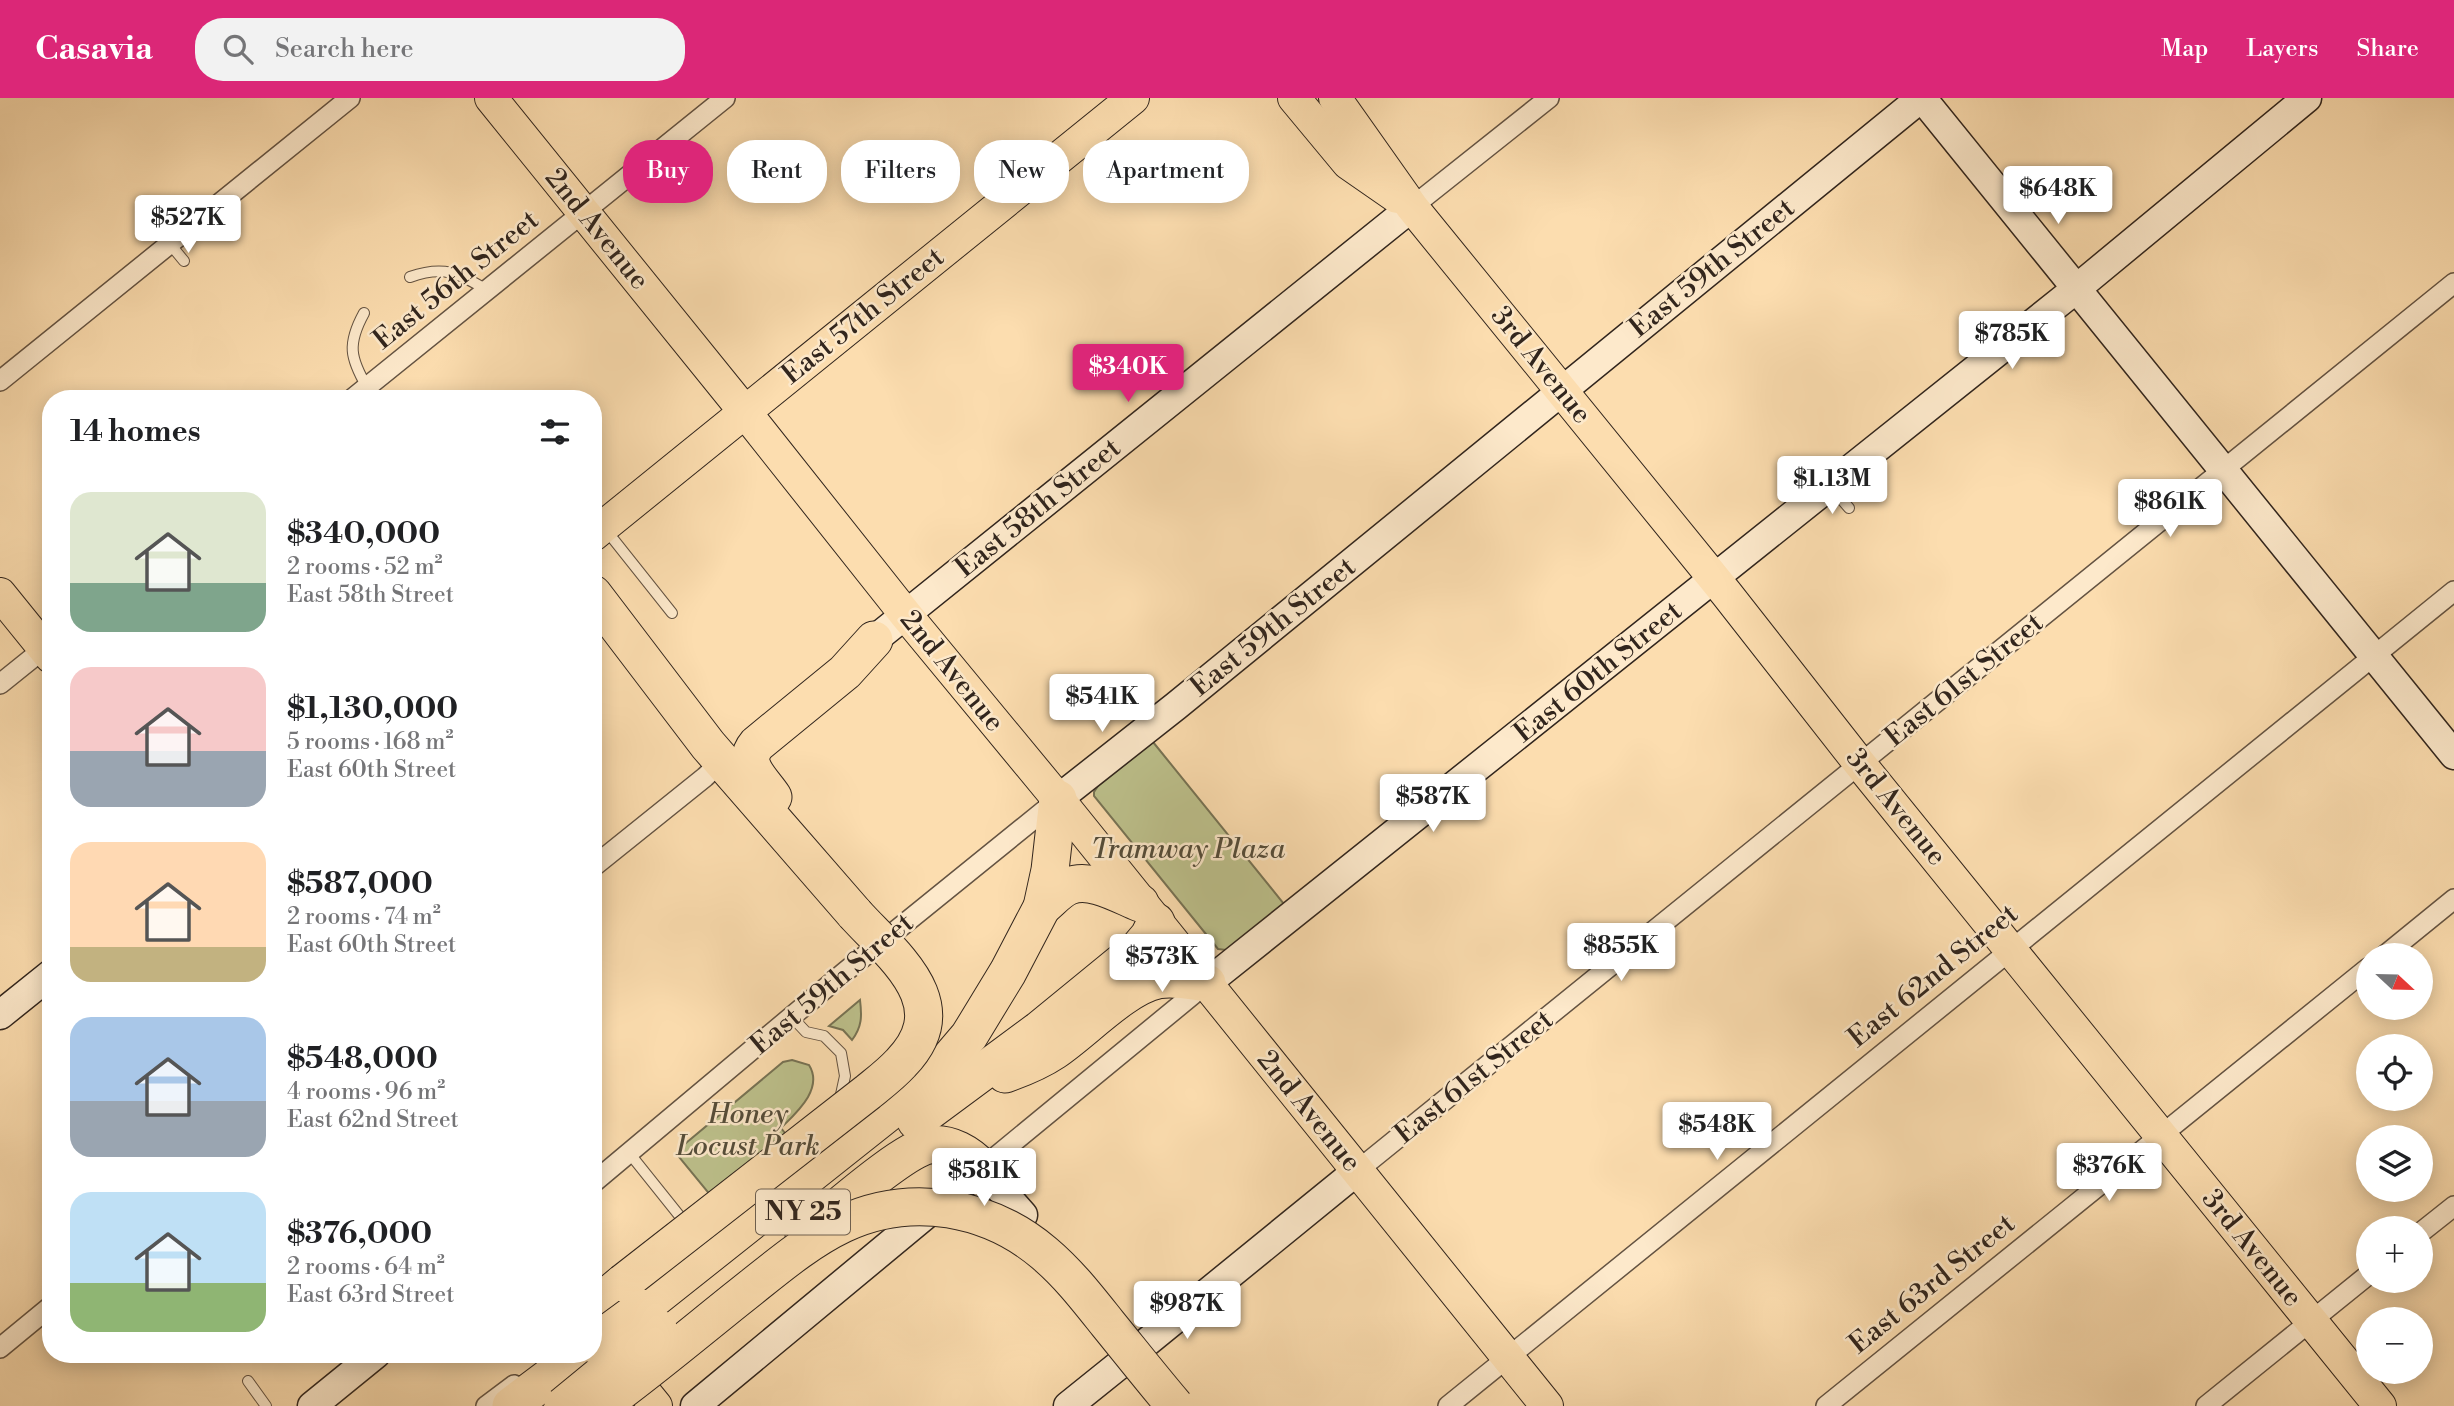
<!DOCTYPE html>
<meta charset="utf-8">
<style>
:root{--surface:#fff;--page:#f2f2f2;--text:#202124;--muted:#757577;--accent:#db2777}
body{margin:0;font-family:"Libre Bodoni",serif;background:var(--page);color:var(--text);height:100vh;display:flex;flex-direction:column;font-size:26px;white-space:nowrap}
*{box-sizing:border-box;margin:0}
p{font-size:23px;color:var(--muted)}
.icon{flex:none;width:38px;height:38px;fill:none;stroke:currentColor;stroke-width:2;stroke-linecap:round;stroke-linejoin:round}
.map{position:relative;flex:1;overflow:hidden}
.details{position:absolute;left:42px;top:292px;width:560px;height:973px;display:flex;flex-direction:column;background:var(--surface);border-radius:28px;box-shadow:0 4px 18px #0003}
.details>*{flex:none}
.guide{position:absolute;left:623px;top:42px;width:665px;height:63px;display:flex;gap:14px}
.needle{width:46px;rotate:112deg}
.controls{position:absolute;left:2356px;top:845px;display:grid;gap:14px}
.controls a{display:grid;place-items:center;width:77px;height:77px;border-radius:50%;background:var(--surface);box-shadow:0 4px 18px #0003;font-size:35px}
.price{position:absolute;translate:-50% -60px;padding:0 16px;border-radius:7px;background:#fff;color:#222;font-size:23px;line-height:46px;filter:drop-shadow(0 2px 4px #0008)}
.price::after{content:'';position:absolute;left:50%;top:42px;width:21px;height:16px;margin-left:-10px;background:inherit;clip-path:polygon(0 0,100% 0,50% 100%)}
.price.selected{background:var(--accent);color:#fff}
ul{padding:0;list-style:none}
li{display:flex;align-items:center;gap:21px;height:175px;padding:0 28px}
li span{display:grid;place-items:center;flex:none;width:196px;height:140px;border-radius:21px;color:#555}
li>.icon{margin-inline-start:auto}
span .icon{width:84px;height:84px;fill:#fffc;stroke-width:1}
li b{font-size:30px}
h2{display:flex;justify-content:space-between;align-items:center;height:84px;padding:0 28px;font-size:30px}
.tag{padding:0 24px;border-radius:28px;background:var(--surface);box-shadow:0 4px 18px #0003;font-size:24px;line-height:63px}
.tag.selected{background:var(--accent);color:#fff}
header{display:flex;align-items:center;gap:42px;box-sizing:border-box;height:98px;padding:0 35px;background:var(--accent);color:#fff}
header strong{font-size:33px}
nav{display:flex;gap:38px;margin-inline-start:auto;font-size:24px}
.search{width:490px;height:63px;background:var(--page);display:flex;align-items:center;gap:18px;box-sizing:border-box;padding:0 24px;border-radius:28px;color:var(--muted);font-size:26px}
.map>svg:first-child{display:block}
.green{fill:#bdc18c;stroke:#777354;stroke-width:2}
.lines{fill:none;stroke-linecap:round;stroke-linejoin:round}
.lane-casing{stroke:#645342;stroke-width:12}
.street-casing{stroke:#645342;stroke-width:22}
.secondary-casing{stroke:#31251d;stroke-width:31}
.primary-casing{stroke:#31251d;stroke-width:34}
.highway-casing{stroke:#31251d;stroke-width:39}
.lane{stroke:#fde9cb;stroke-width:10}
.street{stroke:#fde9cb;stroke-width:19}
.secondary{stroke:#fde9cb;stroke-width:28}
.primary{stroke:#fcddaf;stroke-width:32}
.highway{stroke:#fcddaf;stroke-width:37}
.highway-bridge-casing{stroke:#31251d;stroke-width:39;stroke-linecap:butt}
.highway-bridge{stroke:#fcddaf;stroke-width:37}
.labels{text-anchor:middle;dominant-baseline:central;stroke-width:5;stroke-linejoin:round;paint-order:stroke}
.shield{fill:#fde9cb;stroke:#6e6051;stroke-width:2}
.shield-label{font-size:26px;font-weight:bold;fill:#31251d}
.street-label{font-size:28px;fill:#31251d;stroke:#fde9cb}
.park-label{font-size:28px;font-style:italic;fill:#544c39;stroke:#fde9cb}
</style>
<header>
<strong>Casavia</strong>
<div class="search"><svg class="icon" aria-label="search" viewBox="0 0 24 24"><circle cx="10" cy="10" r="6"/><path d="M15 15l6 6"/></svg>Search here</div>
<nav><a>Map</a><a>Layers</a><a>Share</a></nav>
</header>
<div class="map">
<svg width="2454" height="1308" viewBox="0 0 2454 1308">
<rect width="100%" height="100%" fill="#fcddaf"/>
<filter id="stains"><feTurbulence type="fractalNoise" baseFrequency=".00286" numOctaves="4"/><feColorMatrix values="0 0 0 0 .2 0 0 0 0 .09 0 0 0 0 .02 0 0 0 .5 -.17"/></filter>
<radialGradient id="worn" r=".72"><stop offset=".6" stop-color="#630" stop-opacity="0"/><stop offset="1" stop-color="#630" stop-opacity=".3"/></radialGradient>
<g class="green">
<polygon points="1153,644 1284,806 1226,852 1218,851 1094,698 1094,694 1098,688"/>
<path d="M860,902C862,918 862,929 852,942L843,932L829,928Z"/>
<path d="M792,962L809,967C824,991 796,1015 781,1030L789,1040L711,1098L679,1059L680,1050L783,964Z"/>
</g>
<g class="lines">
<defs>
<g id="lane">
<polyline points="170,146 184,163"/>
<path d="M410,179C444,167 458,175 487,192"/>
<path d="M364,215C347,246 350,260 367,289"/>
<polyline points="1830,388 1849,410"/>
<polyline points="606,432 672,515"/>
<polyline points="791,918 806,934 824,938 841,955 845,978 840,1001"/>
<polyline points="630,1056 682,1121"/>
<polyline points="248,1283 266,1308"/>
</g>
<g id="street">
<polyline points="1412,109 1549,0"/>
<polyline points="0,283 350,0"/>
<polyline points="352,301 725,0"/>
<polyline points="0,586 51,545"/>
<polyline points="593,769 705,679 727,658"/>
<polyline points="2384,858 2454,801"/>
<polyline points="982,1070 1207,885"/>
<polyline points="1357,1073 2454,185"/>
<polyline points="593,1085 846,873 1056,703"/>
<polyline points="2420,1135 2454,1108"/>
<polyline points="0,1250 51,1208"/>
<polyline points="486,1308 514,1287"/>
<polyline points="1448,1308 2454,493"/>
<polyline points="1826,1308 2368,870"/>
<polyline points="2206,1308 2368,1177"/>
</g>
<g id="secondary">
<polyline points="1922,0 2454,657"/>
<polyline points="874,542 1412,109"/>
<polyline points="1058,701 1176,608 1921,0"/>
<polyline points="1207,885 2076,191 2307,0"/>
<polyline points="0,917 51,876"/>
<polyline points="1147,1244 1357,1073"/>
<polyline points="312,1308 376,1256"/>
<polyline points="695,1308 982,1070 1023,1117"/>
<polyline points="1068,1308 1119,1267"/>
</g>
<g id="primary">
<polyline points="491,0 745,314 906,517 1058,701 1547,1308"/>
<polyline points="1294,0 1348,65 1397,99"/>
<polyline points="1335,0 1412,109 1726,495 1860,666 2380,1308"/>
<polyline points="593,437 1133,0"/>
<polyline points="0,496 51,559"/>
<polyline points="621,1265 656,1308"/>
</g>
<g id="highway">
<polyline points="593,496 708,647 855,816"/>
<path d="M773,699C762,682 740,666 757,646L845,574L874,542"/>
<path d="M1042,809C1051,802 1059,792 1069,788C1091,779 1120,797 1140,805"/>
<path d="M1005,976C1022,970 1039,963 1054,953C1084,933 1124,889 1158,882C1174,879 1191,883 1207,885"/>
<polyline points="916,1023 1039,932 1138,851 1149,838 1156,824"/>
<path d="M804,1137C830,1117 902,1052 929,1047C950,1044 969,1056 982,1070"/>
<polyline points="593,1210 623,1185"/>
<polyline points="642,1210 924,986 946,965 969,938 1008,874 1042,809 1050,772 1058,701"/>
<polyline points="511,1308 580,1256"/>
</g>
</defs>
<use href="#lane" class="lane-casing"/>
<use href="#street" class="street-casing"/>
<use href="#secondary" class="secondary-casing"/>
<use href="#primary" class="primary-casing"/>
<use href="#highway" class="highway-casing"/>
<use href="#lane" class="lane"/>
<use href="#street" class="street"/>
<use href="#secondary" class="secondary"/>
<use href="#primary" class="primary"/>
<use href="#highway" class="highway"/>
<defs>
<g id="highway-bridge">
<path d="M623,1185L868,994C879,985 891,976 901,965C958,906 894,859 855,816"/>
<polyline points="593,1246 642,1210"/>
<polyline points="563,1308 658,1230"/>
<path d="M601,1308C648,1274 693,1236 738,1200C805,1147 857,1097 949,1111C985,1117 1017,1132 1044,1155C1069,1176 1088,1201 1108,1226C1130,1253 1152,1281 1175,1308"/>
</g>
</defs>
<use href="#highway-bridge" class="highway-bridge-casing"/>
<use href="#highway-bridge" class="highway-bridge"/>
</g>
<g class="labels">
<rect class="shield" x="756" y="1091.5" width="94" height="45" rx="5"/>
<g class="shield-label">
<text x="803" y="1114">NY 25</text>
</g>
<g class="street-label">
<text transform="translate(597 131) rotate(51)">2nd Avenue</text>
<text transform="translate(1712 170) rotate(-39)">East 59th Street</text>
<text transform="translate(456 182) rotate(-39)">East 56th Street</text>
<text transform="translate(863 218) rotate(-39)">East 57th Street</text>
<text transform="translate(1541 267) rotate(51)">3rd Avenue</text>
<text transform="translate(1038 410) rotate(-39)">East 58th Street</text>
<text transform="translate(1273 529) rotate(-39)">East 59th Street</text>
<text transform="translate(952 573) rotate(51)">2nd Avenue</text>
<text transform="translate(1598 574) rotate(-39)">East 60th Street</text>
<text transform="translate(1964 582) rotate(-39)">East 61st Street</text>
<text transform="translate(1896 709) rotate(51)">3rd Avenue</text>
<text transform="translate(1933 878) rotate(-39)">East 62nd Street</text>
<text transform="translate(832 886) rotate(-40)">East 59th Street</text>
<text transform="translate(1474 979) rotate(-39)">East 61st Street</text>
<text transform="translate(1309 1013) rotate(51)">2nd Avenue</text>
<text transform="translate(2252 1150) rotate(51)">3rd Avenue</text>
<text transform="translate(1932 1186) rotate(-39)">East 63rd Street</text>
</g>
<g class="park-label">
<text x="1188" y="751">Tramway Plaza</text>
<text x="748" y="1016">Honey<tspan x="748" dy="32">Locust Park</tspan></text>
</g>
</g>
<rect width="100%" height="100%" filter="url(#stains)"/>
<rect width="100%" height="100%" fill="url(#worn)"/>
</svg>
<div class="controls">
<a><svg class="needle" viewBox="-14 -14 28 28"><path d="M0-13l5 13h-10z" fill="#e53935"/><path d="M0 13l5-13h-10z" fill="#757577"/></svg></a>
<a><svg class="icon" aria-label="locate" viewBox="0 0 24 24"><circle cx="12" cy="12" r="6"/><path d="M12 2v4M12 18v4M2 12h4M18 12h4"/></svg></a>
<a><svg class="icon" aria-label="layers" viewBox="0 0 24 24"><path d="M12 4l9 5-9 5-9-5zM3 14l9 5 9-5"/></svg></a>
<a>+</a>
<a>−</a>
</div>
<b class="price" style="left:2058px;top:128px">$648K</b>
<b class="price" style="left:188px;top:157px">$527K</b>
<b class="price" style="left:2012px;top:273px">$785K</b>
<b class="price selected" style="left:1128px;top:306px">$340K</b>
<b class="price" style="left:1832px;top:418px">$1.13M</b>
<b class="price" style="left:2170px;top:441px">$861K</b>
<b class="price" style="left:1102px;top:636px">$541K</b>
<b class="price" style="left:1433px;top:736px">$587K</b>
<b class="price" style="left:1621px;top:885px">$855K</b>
<b class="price" style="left:1162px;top:896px">$573K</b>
<b class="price" style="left:1717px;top:1064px">$548K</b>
<b class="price" style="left:2109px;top:1105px">$376K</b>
<b class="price" style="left:984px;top:1110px">$581K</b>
<b class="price" style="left:1187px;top:1243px">$987K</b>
<div class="guide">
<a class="tag selected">Buy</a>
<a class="tag">Rent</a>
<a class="tag">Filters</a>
<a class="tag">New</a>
<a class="tag">Apartment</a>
</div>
<section class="details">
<h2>14 homes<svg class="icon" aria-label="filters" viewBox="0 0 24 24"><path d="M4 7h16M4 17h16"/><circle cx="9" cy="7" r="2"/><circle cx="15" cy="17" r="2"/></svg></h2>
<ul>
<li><span style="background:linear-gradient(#dfe7d0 65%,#7fa58c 0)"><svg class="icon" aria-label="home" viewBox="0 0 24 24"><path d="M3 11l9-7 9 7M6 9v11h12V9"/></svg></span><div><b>$340,000</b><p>2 rooms · 52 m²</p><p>East 58th Street</p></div></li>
<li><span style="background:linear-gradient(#f6c9c9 60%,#9aa5b1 0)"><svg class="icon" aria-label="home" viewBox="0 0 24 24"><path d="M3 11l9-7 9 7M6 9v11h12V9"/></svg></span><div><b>$1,130,000</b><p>5 rooms · 168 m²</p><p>East 60th Street</p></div></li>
<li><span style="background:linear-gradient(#ffd9b3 75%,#c2b280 0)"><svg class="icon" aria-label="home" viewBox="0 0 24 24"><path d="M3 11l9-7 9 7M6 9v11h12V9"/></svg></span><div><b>$587,000</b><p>2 rooms · 74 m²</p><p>East 60th Street</p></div></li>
<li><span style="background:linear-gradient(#a9c7e8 60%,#9aa5b1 0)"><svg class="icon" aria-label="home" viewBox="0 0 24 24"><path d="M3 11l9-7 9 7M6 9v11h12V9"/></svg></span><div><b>$548,000</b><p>4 rooms · 96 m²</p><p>East 62nd Street</p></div></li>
<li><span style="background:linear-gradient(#bfe0f5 65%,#8fb573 0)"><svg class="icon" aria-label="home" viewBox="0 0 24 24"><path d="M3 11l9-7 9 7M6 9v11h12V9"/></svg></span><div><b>$376,000</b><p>2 rooms · 64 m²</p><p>East 63rd Street</p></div></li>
</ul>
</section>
</div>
